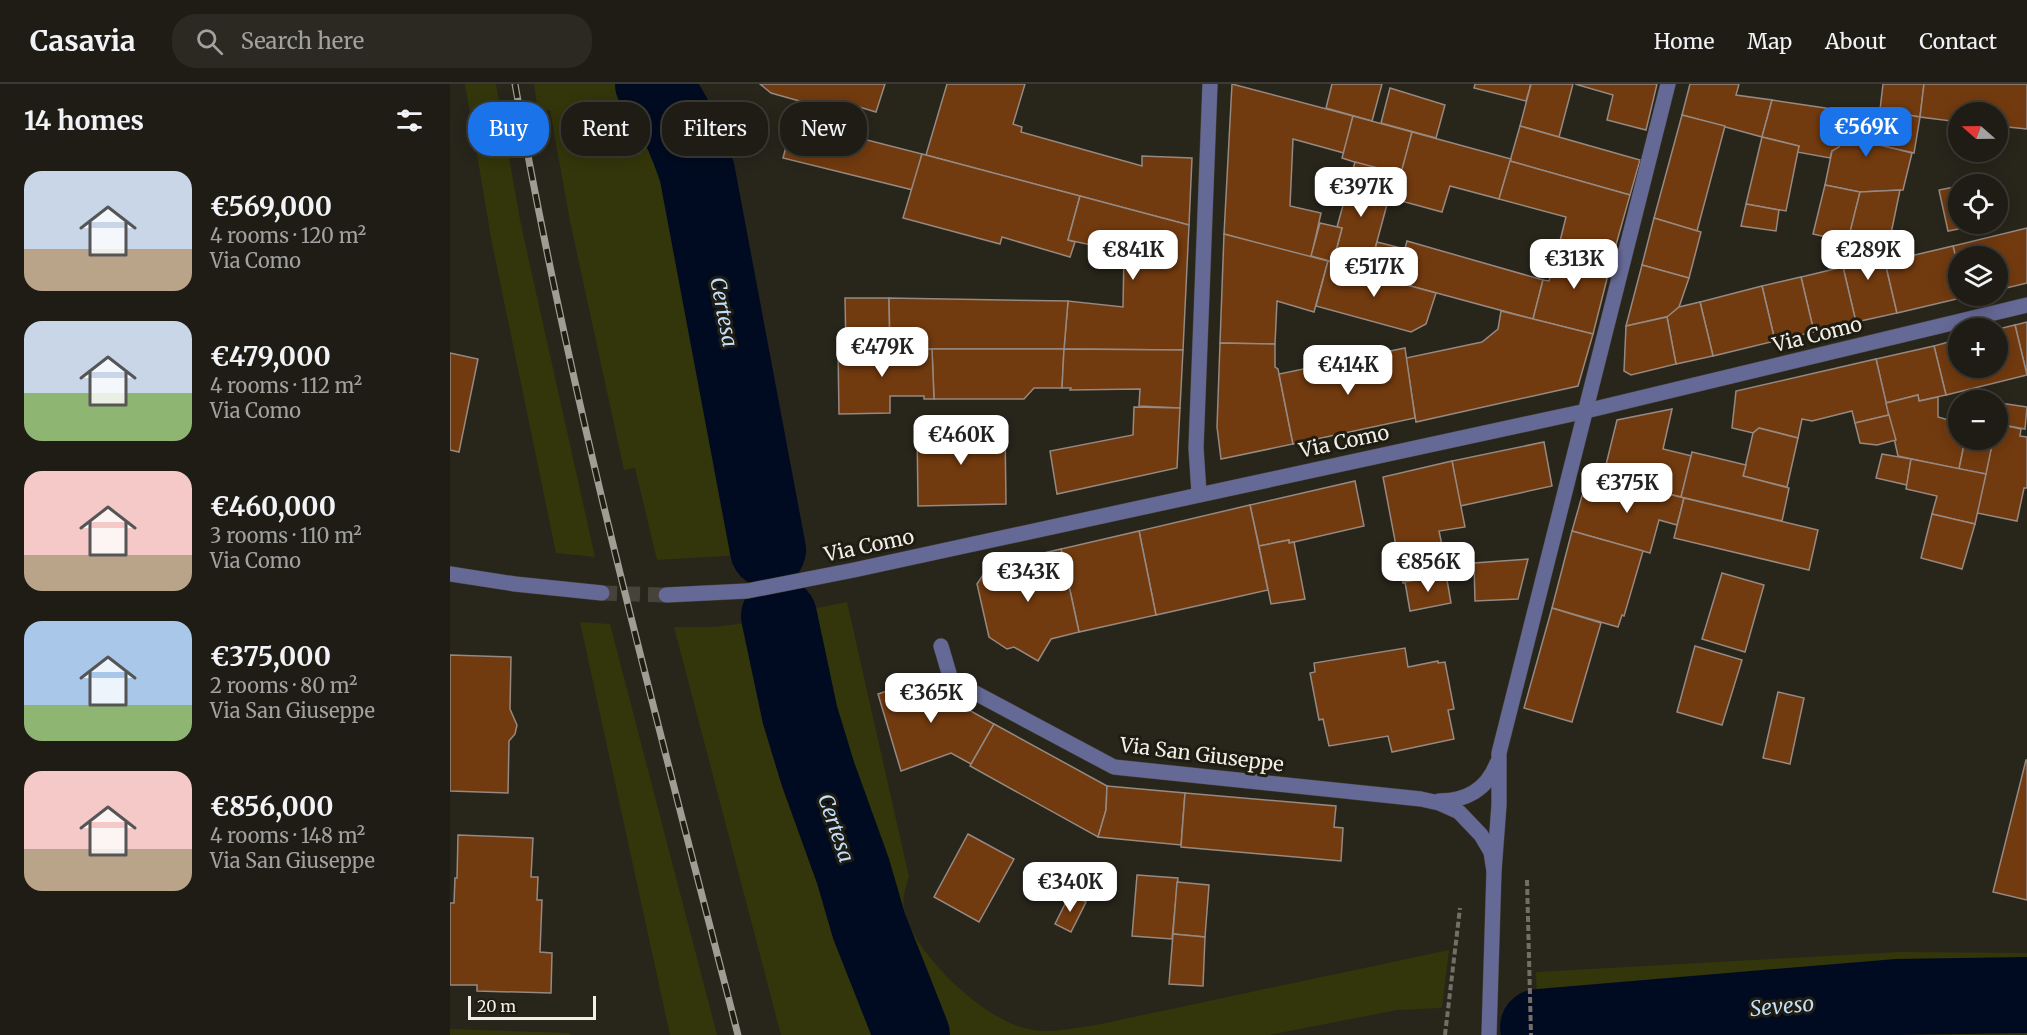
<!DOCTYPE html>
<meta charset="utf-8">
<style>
:root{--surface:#1e1c14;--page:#2b2922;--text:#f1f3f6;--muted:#a1a1a0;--line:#3c3a34;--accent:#1a73e8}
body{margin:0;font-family:Merriweather,serif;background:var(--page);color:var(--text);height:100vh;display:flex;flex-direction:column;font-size:22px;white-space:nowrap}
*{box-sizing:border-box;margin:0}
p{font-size:20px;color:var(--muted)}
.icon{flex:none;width:33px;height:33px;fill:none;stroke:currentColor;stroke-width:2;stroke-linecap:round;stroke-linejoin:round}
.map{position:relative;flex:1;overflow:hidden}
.details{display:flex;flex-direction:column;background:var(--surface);width:450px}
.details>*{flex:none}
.top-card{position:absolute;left:18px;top:18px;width:570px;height:54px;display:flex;gap:12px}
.needle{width:39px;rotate:290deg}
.fabs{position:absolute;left:1498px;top:18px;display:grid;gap:12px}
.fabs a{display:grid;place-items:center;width:60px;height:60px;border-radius:50%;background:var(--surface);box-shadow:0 3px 15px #0003,0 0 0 2px var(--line);font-size:30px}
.scale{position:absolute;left:18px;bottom:15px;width:128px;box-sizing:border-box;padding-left:6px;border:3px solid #f1efe8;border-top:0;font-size:16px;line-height:21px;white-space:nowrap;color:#f1efe8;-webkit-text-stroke:4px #1f1c12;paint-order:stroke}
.price{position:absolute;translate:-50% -51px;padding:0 14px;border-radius:12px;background:#fff;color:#222;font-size:20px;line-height:39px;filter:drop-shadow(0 2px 3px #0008)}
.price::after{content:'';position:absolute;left:50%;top:36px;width:18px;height:14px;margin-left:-9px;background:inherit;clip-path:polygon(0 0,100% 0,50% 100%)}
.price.selected{background:var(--accent);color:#fff}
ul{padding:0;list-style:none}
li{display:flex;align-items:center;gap:18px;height:150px;padding:0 24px}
li span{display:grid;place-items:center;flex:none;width:168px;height:120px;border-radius:18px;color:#555}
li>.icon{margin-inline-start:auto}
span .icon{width:72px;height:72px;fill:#fffc;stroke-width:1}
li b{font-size:26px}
h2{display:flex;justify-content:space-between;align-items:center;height:72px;padding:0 24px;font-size:26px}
.chip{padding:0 21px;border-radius:24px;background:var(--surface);box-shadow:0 3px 15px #0003,0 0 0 2px var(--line);font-size:21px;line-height:54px}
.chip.selected{background:var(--accent);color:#fff}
header{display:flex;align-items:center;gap:36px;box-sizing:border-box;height:84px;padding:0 30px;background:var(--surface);border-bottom:2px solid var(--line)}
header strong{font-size:28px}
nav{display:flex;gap:33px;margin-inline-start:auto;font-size:21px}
.search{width:420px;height:54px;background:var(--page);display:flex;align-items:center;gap:15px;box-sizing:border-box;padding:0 21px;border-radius:24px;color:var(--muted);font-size:22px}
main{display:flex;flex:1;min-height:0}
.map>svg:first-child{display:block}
.green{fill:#33360a}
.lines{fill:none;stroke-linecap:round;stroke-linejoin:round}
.river{stroke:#000b21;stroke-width:76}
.building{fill:#723a0f;stroke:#958981;stroke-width:1.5}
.minor-tunnel{stroke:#46433a;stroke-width:15;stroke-dasharray:15 8;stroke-linecap:butt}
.minor-casing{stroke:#444138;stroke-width:16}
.path{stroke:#726f67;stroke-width:4;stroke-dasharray:6 3;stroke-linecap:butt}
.minor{stroke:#656996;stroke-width:15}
.rail-casing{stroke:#a09d95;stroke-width:7}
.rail{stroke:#1f1c12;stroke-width:4.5;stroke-dasharray:14;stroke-linecap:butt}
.labels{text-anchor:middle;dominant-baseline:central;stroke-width:6;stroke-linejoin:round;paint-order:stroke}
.street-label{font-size:20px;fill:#f1efe8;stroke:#1f1c12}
.water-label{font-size:21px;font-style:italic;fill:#c2defb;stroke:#1f1c12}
</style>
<header>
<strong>Casavia</strong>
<div class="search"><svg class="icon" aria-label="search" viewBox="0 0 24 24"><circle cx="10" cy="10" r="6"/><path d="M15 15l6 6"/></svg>Search here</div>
<nav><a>Home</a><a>Map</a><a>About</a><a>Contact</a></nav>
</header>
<main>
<section class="details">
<h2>14 homes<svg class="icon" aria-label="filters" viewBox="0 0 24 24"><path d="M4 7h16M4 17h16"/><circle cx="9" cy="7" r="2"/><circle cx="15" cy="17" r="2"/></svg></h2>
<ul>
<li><span style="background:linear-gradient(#c9d6e8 65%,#b9a48a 0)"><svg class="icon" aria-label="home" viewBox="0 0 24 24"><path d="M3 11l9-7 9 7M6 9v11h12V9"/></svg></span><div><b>€569,000</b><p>4 rooms · 120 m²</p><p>Via Como</p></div></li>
<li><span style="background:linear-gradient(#c9d6e8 60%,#8fb573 0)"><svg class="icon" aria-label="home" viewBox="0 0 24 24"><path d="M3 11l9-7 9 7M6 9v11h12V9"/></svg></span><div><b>€479,000</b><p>4 rooms · 112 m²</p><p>Via Como</p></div></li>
<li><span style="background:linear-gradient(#f6c9c9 70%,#b9a48a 0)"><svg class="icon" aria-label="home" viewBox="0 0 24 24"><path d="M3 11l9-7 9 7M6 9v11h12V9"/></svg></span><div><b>€460,000</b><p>3 rooms · 110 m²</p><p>Via Como</p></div></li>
<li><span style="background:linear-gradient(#a9c7e8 70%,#8fb573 0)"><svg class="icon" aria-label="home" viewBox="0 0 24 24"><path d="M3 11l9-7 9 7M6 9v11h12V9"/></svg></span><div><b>€375,000</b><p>2 rooms · 80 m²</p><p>Via San Giuseppe</p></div></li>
<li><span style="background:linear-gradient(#f6c9c9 65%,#b9a48a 0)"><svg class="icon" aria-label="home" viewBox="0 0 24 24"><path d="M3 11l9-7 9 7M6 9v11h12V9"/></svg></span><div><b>€856,000</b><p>4 rooms · 148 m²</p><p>Via San Giuseppe</p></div></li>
</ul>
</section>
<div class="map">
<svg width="1577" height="951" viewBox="0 0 1577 951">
<rect width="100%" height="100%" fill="#28251b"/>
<g class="green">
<polygon points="15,0 46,0 71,141 145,473 106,469 42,159"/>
<path d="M84,0H170C199,30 218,72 231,111L292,471L207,476L185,384L174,386L120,137L100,26L88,28Z"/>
<path d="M397,518L459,793C456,803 452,813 454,824C462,869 534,936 578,945C600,950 625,944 646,941L999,866L992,924L947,926L819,951H495L470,899L437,847L421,770L357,526Z"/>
<polygon points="130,538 160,540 267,951 220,951"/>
<polygon points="302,538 321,636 433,951 331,951 224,543 265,543"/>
<polygon points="1448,868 1577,869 1577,881 1287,907 1256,908 1166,904 1115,915 1087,916 1086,888"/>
<polygon points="1516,938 1577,938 1577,951 1320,951 1437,939"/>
<polygon points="0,945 121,949 120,951 0,951"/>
</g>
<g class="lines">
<g class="river">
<path d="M203,0C224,28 236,55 247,88L318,466"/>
<polyline points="329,532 350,631 368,690 403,787 419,842 462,951"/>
<polyline points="1088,943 1446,913 1577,911"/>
</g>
</g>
<g class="building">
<polygon points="435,0 426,28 406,22 403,32 321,9 310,0"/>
<polygon points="497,0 575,0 563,40 572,43 571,48 692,82 692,72 742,74 739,141 476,71"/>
<polygon points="782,0 903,32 894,69 843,55 840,122 871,129 861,174 774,150"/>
<polygon points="882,0 932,0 922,37 876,24"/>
<polygon points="1025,0 1081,0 1076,17 1024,4"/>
<polygon points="1081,0 1123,0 1109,53 1070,42"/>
<polygon points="1125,0 1207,0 1196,46 1157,36 1163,11"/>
<polygon points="1240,0 1289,0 1286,11 1322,16 1312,53 1232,31"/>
<polygon points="1433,0 1474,0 1470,33 1430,26"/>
<polygon points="1474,0 1577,0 1577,45 1548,42 1548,28 1509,28 1509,38 1470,33"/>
<polygon points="940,4 995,21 986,54 931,39"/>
<polygon points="1322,16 1395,27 1389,63 1382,67 1380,74 1347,68 1349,62 1312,53"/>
<polygon points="1430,26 1470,33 1464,69 1429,61 1436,34 1429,33"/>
<polygon points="1395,28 1436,34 1429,61 1462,69 1453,106 1410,108 1375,101 1382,67 1389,63"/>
<polygon points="1232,31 1275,42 1247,147 1204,134"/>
<polygon points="903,32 962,48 951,93 892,74"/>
<polygon points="343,37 472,70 463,106 333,74"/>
<polygon points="1070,42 1190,76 1180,111 1060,77"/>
<polygon points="962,48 1061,75 1049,115 1000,102 992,128 944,115"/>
<polygon points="1312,53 1349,62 1336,127 1296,120"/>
<polygon points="472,70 630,112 618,156 625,158 620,173 552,153 550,160 453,134"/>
<polygon points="1060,77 1180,111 1162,175 1109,161 1116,133 1049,115"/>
<polygon points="905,78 936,86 929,111 939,113 919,187 883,178 892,144 887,143"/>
<polygon points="1375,101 1410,108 1398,158 1363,150"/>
<polygon points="1509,102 1509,140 1533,140 1498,147 1489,106"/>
<polygon points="1450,106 1438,164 1398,156 1410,108"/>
<polygon points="630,112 739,141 733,266 614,265 618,217 673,223 674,168 618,156"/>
<polygon points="1296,120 1329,126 1326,147 1291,142"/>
<polygon points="1204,134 1251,148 1239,194 1192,181"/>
<polygon points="870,139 892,144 883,178 861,172"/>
<polygon points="1577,144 1577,199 1548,206 1548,172 1509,172 1509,186 1503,162"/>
<polygon points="774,150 878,177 864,228 827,217 825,260 770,259"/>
<polygon points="1398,156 1438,164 1435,178 1447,229 1406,238 1393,183"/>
<polygon points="957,157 1093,196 1083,235 946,198"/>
<polygon points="927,158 955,165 947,194 919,187"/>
<polygon points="1109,161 1162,175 1143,250 1083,235 1093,196 1099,197"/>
<polygon points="1503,162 1509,186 1509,212 1515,213 1447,229 1435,178"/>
<polygon points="878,177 947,194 946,198 986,209 976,240 961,248 866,222"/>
<polygon points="1192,181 1239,194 1229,223 1220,232 1176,242"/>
<polygon points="1393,183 1406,238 1364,248 1351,193"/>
<polygon points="1351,193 1364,248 1325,257 1312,202"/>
<polygon points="1312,202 1325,257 1263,272 1250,218"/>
<polygon points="395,214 439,214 440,265 396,266"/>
<polygon points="439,214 618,217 614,265 440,265"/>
<polygon points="1250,218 1263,272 1226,280 1217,233 1229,223"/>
<polygon points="1051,227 1143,250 1128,302 966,338 956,274 1032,258 1048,245"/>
<polygon points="1217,233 1226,280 1181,291 1174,287 1176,242"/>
<polygon points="1577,238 1577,291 1565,241"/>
<polygon points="1565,241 1577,291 1496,311 1484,262 1509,255 1509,284 1548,284 1548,245"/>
<polygon points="770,259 825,260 825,283 828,285 843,360 771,375 767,343"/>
<polygon points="1484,262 1496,311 1469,317 1468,311 1436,319 1426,275"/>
<polygon points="955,264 965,334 843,360 829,290"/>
<polygon points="482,265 614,265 612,304 584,304 574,315 484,315"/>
<polygon points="482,265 484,315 474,315 474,312 440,312 440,329 389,330 388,266"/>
<polygon points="614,265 733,266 730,324 689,322 690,305 620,306 621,304 612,304"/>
<polygon points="0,269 28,275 9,368 0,366"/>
<polygon points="1426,275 1439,331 1405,339 1402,327 1362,337 1352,335 1348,354 1309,344 1303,349 1282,344 1286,307"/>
<polygon points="1468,311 1469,317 1488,313 1488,333 1509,339 1509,356 1515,356 1509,385 1448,372 1436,319"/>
<polygon points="1550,319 1577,323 1575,345 1548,340"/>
<polygon points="684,323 730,324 727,384 607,410 600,367 683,351"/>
<polygon points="1222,325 1213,365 1242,372 1231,413 1153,393 1167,336"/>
<polygon points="1439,331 1446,356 1427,361 1410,359 1405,339"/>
<polygon points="1548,340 1571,345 1570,352 1577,353 1577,404 1574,404 1567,437 1527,429 1543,356 1548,356"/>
<polygon points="555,342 556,420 468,422 467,343"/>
<polygon points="1309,344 1348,354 1337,403 1293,392 1303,349"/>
<polygon points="1515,356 1543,356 1536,390 1509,385"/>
<polygon points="1094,358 1102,402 1010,422 1002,377"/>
<polygon points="1242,368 1296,381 1293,392 1339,404 1332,437 1231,413"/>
<polygon points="1432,370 1461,375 1457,401 1426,394"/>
<polygon points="1461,375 1536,390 1525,440 1482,430 1487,412 1456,405"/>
<polygon points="1002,377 1015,443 989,447 998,490 953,499 933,393"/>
<polygon points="1153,393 1234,414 1227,441 1209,436 1200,469 1122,447 1132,412 1148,417"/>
<polygon points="905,397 914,442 844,458 839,459 839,456 809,462 800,421"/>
<polygon points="1234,414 1368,446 1359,486 1224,454"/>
<polygon points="800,421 818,506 706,531 689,447"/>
<polygon points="1482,430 1525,440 1512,485 1471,474"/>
<polygon points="689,447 706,531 629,548 611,465"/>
<polygon points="1122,447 1193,467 1174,532 1172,531 1168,543 1102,524"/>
<polygon points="839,456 839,459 844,458 855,515 821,520 809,462"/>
<polygon points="611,465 629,548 601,555 588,577 564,563 557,565 539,553 527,500 539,482"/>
<polygon points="1078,475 1068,515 1025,517 1024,479"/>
<polygon points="1272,489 1314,501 1295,568 1252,555"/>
<polygon points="996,490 1001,519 960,527 955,498"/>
<polygon points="1102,524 1151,539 1122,638 1074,624"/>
<polygon points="1245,562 1292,576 1272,641 1227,628"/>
<polygon points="955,564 958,583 988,577 988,579 995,578 1004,625 998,626 1004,655 942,668 938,652 879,662 873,635 869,636 860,589 865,588 864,579"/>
<polygon points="0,571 61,573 60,625 67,641 65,650 59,657 58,709 0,707"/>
<polygon points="487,592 494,612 544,640 521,680 501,669 451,687 428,610 437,607 436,605"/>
<polygon points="1328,608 1354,614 1340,680 1313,674"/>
<polygon points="544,640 657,702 656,726 648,753 520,682"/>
<polygon points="1576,676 1577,676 1577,816 1543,808"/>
<polygon points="657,702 735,709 731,761 648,753 656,726"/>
<polygon points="735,709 886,722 884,743 893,744 891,777 731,763"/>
<polygon points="518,750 564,775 529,838 484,813"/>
<polygon points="8,751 83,754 81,793 88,793 87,816 92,816 90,868 102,869 101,909 27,907 27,901 0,901 0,819 4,819 5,794 7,794"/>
<polygon points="687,791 728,794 722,855 682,852"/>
<polygon points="727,798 759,801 755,853 723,850"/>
<polygon points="620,810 636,818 621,848 605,840"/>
<polygon points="723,850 755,853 753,902 719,900"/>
</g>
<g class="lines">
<polyline class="minor-tunnel" points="152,509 216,511"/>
<defs>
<g id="minor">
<polyline points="749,409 746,364 760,0"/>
<polyline points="0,490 65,500 152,509"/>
<polyline points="216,511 297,507 404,486 1136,327 1577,221"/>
<polyline points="491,562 501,596 664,683 971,715 989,719 1009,728 1031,751 1041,768 1044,787 1039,951"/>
<path d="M989,717C1015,717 1037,706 1047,679"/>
<polyline points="1044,787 1049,721 1049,669 1218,0"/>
</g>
</defs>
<use href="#minor" class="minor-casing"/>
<g class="path">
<polyline points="1077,796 1081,951"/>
<polyline points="995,951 1010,824"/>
</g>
<use href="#minor" class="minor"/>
<defs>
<path id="rail" d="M65,0C121,321 207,635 288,951"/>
</defs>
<use href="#rail" class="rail-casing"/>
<use href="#rail" class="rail"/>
</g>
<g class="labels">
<g class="street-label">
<text transform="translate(1367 250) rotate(-14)">Via Como</text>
<text transform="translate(894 357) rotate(-12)">Via Como</text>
<text transform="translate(419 461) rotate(-12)">Via Como</text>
<text transform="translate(752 670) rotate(7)">Via San Giuseppe</text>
</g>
<g class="water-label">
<text transform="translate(274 228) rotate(79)">Certesa</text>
<text transform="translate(386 744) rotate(71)">Certesa</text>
<text transform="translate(1332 922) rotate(-5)">Seveso</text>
</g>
</g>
</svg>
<div class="fabs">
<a><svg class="needle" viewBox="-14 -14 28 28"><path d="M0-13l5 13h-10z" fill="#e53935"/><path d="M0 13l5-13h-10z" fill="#a1a1a0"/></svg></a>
<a><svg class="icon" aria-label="locate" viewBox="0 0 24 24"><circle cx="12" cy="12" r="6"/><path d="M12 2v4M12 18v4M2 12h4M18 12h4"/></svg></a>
<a><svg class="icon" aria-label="layers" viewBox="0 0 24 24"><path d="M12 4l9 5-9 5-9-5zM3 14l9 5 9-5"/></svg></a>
<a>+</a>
<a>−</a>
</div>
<div class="scale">20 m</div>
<b class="price selected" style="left:1416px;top:74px">€569K</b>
<b class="price" style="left:911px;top:134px">€397K</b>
<b class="price" style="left:683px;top:197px">€841K</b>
<b class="price" style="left:1418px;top:197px">€289K</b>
<b class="price" style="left:1124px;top:206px">€313K</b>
<b class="price" style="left:924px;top:214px">€517K</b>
<b class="price" style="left:432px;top:294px">€479K</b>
<b class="price" style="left:898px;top:312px">€414K</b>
<b class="price" style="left:511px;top:382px">€460K</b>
<b class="price" style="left:1177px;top:430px">€375K</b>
<b class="price" style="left:978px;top:509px">€856K</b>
<b class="price" style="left:578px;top:519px">€343K</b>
<b class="price" style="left:481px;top:640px">€365K</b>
<b class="price" style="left:620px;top:829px">€340K</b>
<div class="top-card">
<a class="chip selected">Buy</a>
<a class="chip">Rent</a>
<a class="chip">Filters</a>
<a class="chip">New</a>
</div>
</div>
</main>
